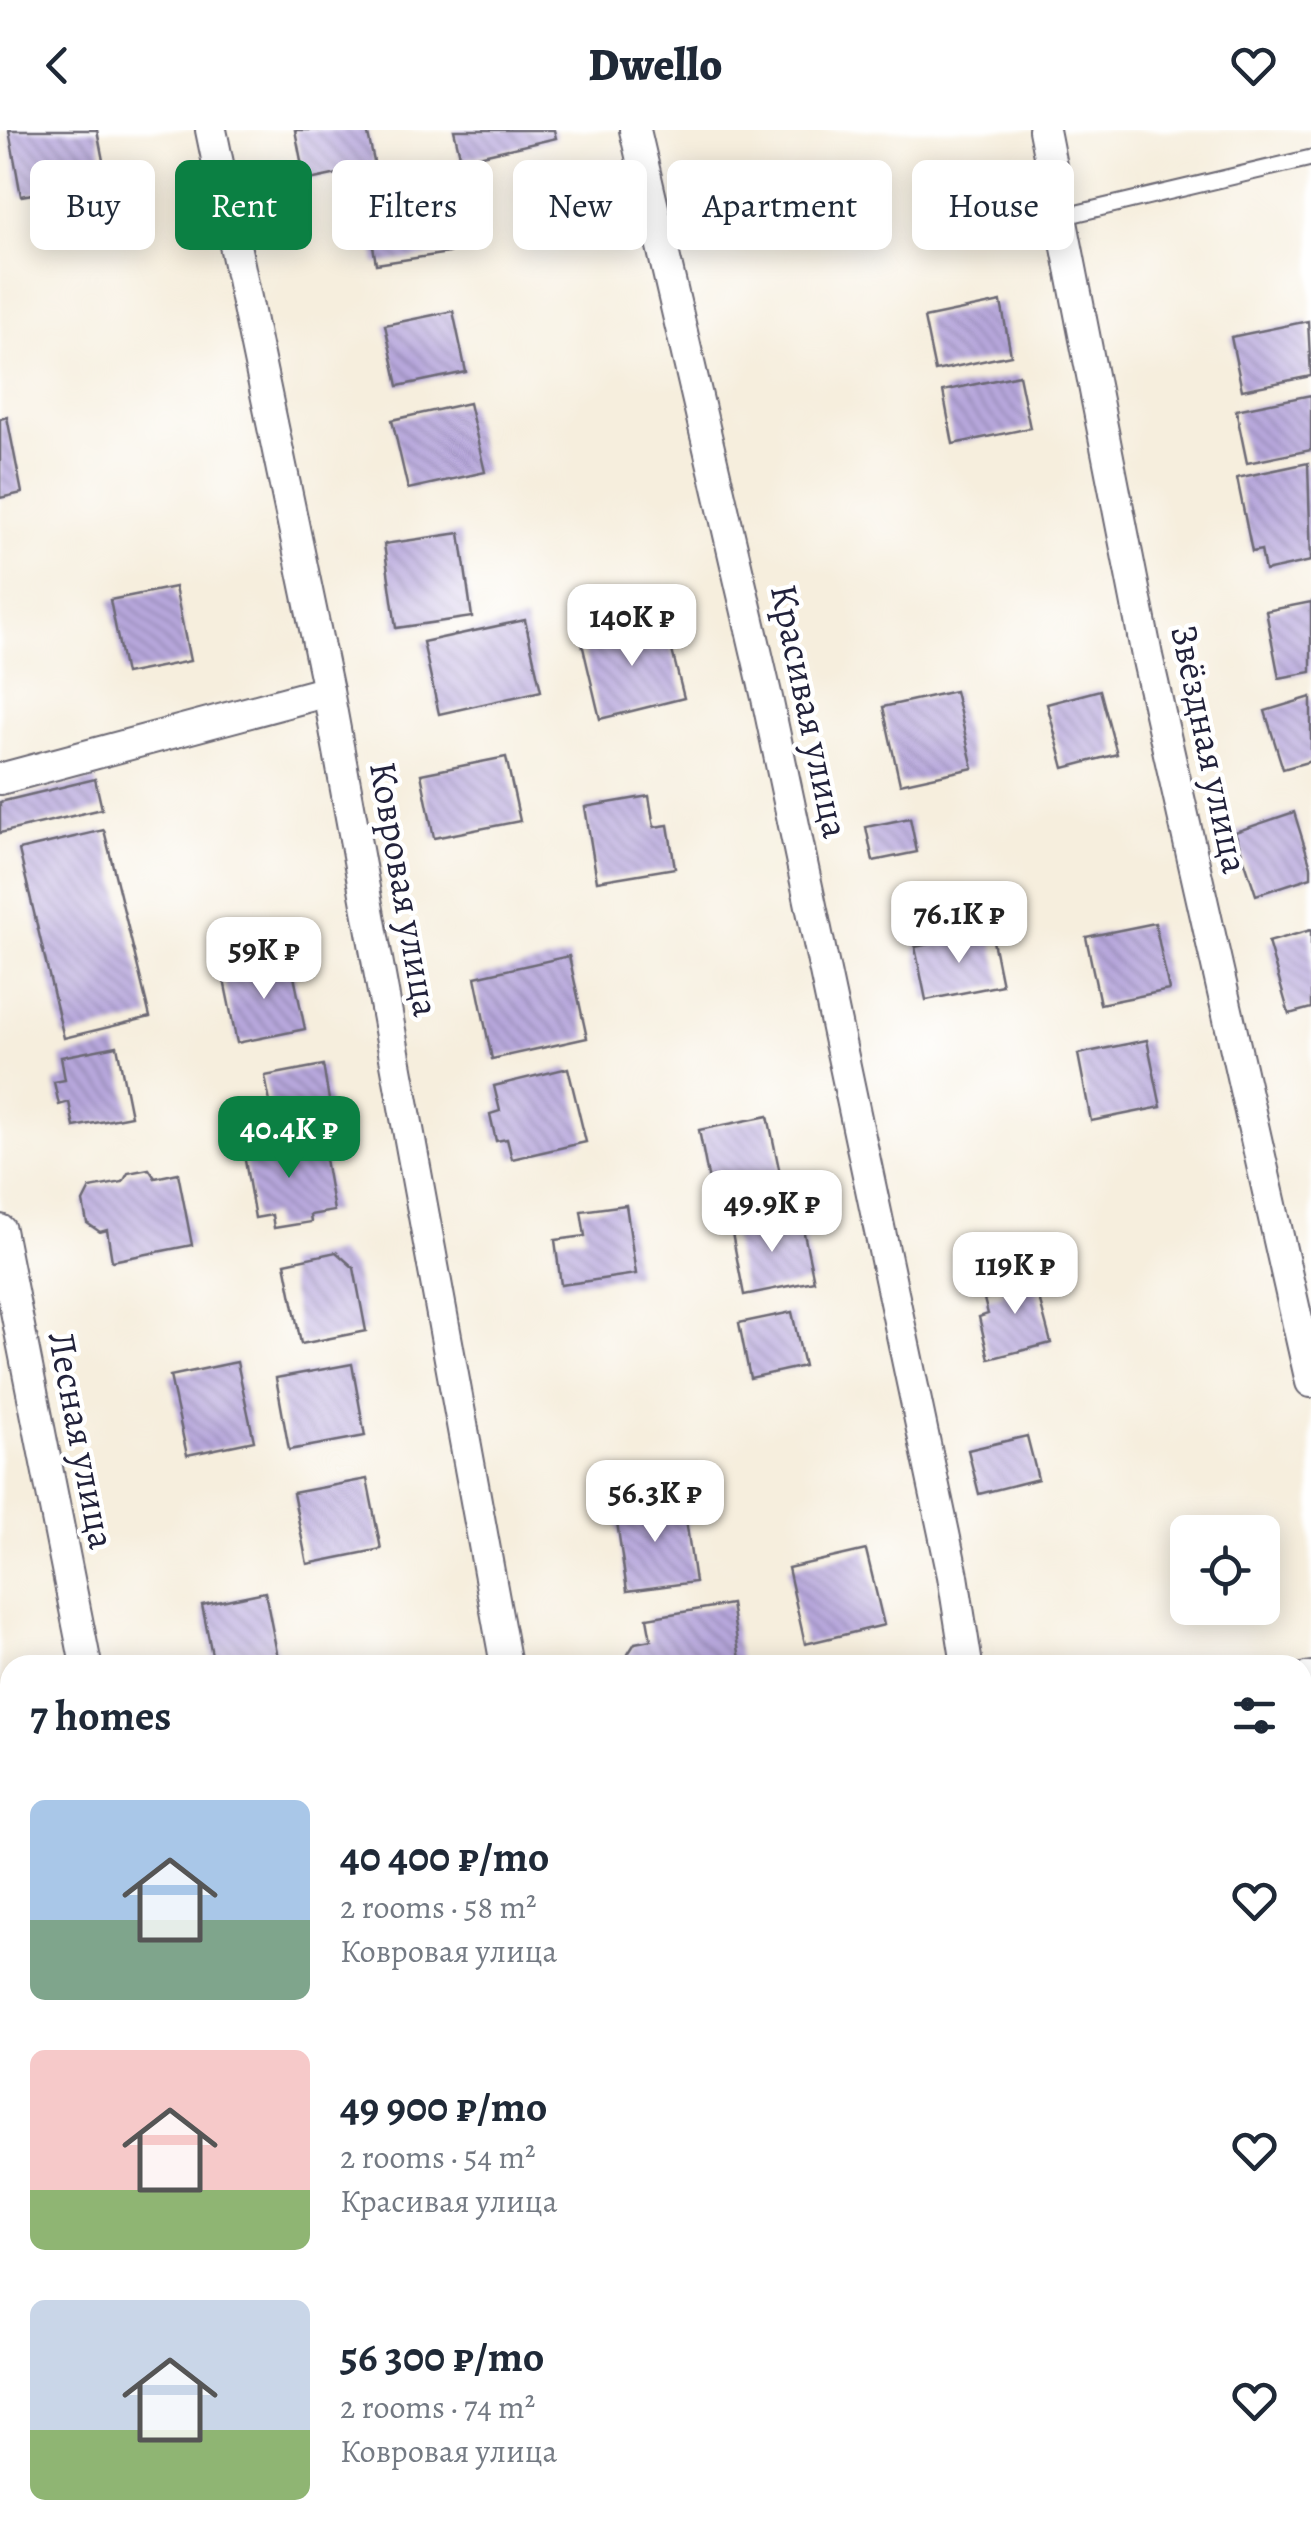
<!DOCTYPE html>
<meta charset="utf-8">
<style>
:root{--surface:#fff;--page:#f6f6f7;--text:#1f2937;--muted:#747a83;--accent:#0b8043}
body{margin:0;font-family:Alegreya,serif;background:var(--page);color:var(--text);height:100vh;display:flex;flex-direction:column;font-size:38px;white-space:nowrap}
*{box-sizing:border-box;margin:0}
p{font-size:32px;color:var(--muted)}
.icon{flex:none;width:55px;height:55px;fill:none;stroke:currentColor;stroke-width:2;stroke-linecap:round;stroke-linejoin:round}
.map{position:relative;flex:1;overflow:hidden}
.details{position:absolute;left:0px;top:1525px;width:1312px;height:892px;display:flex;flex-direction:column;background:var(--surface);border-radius:30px 30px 0 0;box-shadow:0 5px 25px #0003}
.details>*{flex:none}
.hud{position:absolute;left:30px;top:30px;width:1252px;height:90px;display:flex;gap:20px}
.tools{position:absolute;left:1170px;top:1385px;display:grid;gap:20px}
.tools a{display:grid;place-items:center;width:110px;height:110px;border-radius:15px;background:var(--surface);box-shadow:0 5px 25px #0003;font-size:50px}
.price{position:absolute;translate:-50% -85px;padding:0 22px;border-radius:20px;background:#fff;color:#222;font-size:32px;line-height:65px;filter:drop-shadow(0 2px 5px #0008)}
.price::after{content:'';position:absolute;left:50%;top:60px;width:30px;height:22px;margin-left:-15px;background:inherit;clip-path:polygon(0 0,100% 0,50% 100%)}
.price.on{background:var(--accent);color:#fff}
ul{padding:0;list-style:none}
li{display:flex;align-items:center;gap:30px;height:250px;padding:0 30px}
li span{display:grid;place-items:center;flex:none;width:280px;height:200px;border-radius:15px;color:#555}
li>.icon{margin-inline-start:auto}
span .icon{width:120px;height:120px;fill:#fffc;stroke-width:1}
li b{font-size:42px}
h2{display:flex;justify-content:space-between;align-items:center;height:120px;padding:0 30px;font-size:42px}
.tag{padding:0 35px;border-radius:15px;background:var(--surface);box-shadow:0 5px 25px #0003;font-size:35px;line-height:90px}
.tag.on{background:var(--accent);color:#fff}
header{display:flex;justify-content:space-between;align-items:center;height:130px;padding:0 30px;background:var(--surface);font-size:45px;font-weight:800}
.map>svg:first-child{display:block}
.building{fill:url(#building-back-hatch)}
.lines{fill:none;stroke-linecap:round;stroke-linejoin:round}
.lane-casing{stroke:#6c6974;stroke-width:19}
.street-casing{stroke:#6c6974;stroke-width:34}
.lane{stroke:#fff;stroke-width:15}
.street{stroke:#fff;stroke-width:30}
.labels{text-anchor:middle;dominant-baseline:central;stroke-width:9;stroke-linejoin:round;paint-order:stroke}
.street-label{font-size:38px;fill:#22223b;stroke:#fff}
</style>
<header><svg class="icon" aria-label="back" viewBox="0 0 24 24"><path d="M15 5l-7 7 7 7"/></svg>Dwello<svg class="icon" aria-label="heart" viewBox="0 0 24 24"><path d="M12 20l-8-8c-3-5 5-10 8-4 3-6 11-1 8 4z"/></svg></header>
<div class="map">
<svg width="1311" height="2417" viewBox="0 0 1311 2417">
<defs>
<pattern id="building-back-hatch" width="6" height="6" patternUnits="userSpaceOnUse" patternTransform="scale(2.5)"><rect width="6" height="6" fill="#b7a7dc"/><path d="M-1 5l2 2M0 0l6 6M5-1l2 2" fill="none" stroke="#9488b4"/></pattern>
</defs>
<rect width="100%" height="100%" fill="#fff"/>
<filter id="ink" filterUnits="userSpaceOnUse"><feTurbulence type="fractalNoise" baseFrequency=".01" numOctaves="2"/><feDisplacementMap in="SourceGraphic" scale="20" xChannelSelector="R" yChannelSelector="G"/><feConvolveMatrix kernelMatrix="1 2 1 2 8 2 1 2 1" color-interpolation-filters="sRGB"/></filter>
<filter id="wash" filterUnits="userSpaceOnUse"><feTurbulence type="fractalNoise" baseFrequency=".0048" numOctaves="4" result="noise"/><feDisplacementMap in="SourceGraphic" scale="40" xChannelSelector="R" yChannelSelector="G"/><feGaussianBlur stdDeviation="2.25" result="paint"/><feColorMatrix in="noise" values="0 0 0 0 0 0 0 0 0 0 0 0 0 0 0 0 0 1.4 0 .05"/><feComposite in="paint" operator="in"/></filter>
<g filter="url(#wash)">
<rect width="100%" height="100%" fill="#f6eedd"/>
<g id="blocks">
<g class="building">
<polygon points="9,0 97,0 107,51 21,66"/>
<polygon points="295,0 367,0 375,36 305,51"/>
<polygon points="454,0 554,0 556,8 461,30"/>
<polygon points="439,62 449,123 376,134 366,73"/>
<polygon points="1001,172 1011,225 935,241 924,188"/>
<polygon points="453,181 466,242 398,256 385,195"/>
<polygon points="1308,191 1311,246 1242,260 1231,207"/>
<polygon points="1019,245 1030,298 953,314 943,261"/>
<polygon points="1311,265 1311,320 1247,333 1236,280"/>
<polygon points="469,273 485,342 408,359 392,290"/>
<polygon points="7,287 22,363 0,368 0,289"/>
<polygon points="1308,333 1311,431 1265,441 1261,420 1252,422 1237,348"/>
<polygon points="460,403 472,487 396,498 384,414"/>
<polygon points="175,457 190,531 125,544 110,470"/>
<polygon points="1311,472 1311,542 1279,548 1266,481"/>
<polygon points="664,489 684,568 600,589 581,509"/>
<polygon points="525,490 541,561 439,584 423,512"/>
<polygon points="1100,560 1117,624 1064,638 1047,574"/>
<polygon points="955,561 973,638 900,654 883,577"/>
<polygon points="1311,567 1311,631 1283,639 1265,581"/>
<polygon points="506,627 520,691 434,708 421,644"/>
<polygon points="95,649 102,679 0,703 0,672"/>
<polygon points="649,666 654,697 668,695 675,738 597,751 585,677"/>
<polygon points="1294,682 1311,737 1311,747 1256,765 1235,702"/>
<polygon points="910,688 917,722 873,731 866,697"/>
<polygon points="104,700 150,887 64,908 19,720"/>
<polygon points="1155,793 1169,860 1100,874 1086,807"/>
<polygon points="1311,800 1311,878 1289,884 1268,812"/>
<polygon points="991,801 1002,855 926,870 915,817"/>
<polygon points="569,826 587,908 492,929 475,847"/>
<polygon points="291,832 305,899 237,913 223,845"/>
<polygon points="1147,910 1161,977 1091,991 1078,924"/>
<polygon points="117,916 131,986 74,997 69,972 59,975 54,952 65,950 61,927"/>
<polygon points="323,935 333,993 276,1004 265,946"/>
<polygon points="568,938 586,1012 512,1029 507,1009 496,1011 490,984 500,981 494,956"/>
<polygon points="768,986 782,1053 712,1067 699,1000"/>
<polygon points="321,1006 334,1081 310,1085 311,1092 274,1098 272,1085 255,1088 243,1019"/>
<polygon points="149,1039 155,1048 178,1043 192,1115 112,1131 107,1100 100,1102 87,1093 83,1072 90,1058 123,1052 128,1043"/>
<polygon points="626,1075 636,1144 561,1155 555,1110 585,1106 581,1081"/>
<polygon points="800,1084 814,1151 744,1165 731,1098"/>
<polygon points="336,1122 354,1138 366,1201 301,1214 285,1133"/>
<polygon points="1031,1138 1051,1213 989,1229 979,1187 988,1184 984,1169 1004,1164 1000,1146"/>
<polygon points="792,1182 804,1236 750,1248 739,1193"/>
<polygon points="237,1232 254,1311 187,1325 170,1246"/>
<polygon points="352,1234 365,1306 289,1320 276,1248"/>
<polygon points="1027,1306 1038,1349 979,1364 968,1320"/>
<polygon points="367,1349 381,1419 307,1434 293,1363"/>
<polygon points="683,1369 695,1452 627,1461 615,1378"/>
<polygon points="866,1420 884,1495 805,1514 788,1438"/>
<polygon points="265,1462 278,1528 239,1535 214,1535 202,1475"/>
<polygon points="731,1474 741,1535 629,1535 628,1524 635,1513 651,1510 647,1488"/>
<polygon points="10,2286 10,2354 0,2334 0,2291"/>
<polygon points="361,2408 445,2408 447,2417 363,2417"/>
<polygon points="541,2408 566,2408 568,2417 503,2417"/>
</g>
</g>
</g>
<g filter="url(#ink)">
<use href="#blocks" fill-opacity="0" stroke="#6c6974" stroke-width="2.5"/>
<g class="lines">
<defs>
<polyline id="lane" points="1061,87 1311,28"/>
<g id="street">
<polyline points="211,0 328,561 506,1535"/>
<polyline points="635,0 767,568 953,1446 967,1535"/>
<polyline points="1044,0 1147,526 1311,1252"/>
<polyline points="0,649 328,561"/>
<polyline points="0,1100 86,1535"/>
<polyline points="1302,1549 1311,1547"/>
<polyline points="0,1935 10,1930"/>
<polyline points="262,2408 264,2417"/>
<polyline points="686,2408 688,2417"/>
<polyline points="1151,2408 1153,2417"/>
</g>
</defs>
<use href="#lane" class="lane-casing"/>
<use href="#street" class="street-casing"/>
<use href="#lane" class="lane"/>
<use href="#street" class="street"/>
</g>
</g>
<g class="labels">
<g class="street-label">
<text transform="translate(810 581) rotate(78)">Красивая улица</text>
<text transform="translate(1210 619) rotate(78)">Звёздная улица</text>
<text transform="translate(405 759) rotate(80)">Ковровая улица</text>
<text transform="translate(82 1310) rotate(79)">Лесная улица</text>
</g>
</g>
</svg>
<div class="tools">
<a><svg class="icon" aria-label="locate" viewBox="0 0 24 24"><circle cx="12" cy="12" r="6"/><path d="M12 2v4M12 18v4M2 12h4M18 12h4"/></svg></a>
</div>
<b class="price" style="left:632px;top:539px">140K ₽</b>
<b class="price" style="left:959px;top:836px">76.1K ₽</b>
<b class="price" style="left:264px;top:872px">59K ₽</b>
<b class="price on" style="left:289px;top:1051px">40.4K ₽</b>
<b class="price" style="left:772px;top:1125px">49.9K ₽</b>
<b class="price" style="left:1015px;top:1187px">119K ₽</b>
<b class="price" style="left:655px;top:1415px">56.3K ₽</b>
<div class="hud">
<a class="tag">Buy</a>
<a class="tag on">Rent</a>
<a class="tag">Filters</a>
<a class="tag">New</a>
<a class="tag">Apartment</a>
<a class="tag">House</a>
</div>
<section class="details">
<h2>7 homes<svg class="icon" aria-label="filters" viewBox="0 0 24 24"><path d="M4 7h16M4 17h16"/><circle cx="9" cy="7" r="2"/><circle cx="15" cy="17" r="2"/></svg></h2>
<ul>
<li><span style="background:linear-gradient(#a9c7e8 60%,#7fa58c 0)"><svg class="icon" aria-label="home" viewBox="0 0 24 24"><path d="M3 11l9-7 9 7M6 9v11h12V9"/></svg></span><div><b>40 400 ₽/mo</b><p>2 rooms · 58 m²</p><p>Ковровая улица</p></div><svg class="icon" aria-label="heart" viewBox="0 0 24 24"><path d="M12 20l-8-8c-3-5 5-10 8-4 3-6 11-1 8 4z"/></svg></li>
<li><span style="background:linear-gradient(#f6c9c9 70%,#8fb573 0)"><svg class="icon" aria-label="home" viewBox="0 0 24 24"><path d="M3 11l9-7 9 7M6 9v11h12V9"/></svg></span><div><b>49 900 ₽/mo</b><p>2 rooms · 54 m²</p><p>Красивая улица</p></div><svg class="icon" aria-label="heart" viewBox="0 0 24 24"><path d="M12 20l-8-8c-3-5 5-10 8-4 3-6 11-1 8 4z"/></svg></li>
<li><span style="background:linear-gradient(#c9d6e8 65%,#8fb573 0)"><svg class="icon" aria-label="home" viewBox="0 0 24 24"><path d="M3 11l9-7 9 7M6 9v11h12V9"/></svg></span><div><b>56 300 ₽/mo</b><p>2 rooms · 74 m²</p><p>Ковровая улица</p></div><svg class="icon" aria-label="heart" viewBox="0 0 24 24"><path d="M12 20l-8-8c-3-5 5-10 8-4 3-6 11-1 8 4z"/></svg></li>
</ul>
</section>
</div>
